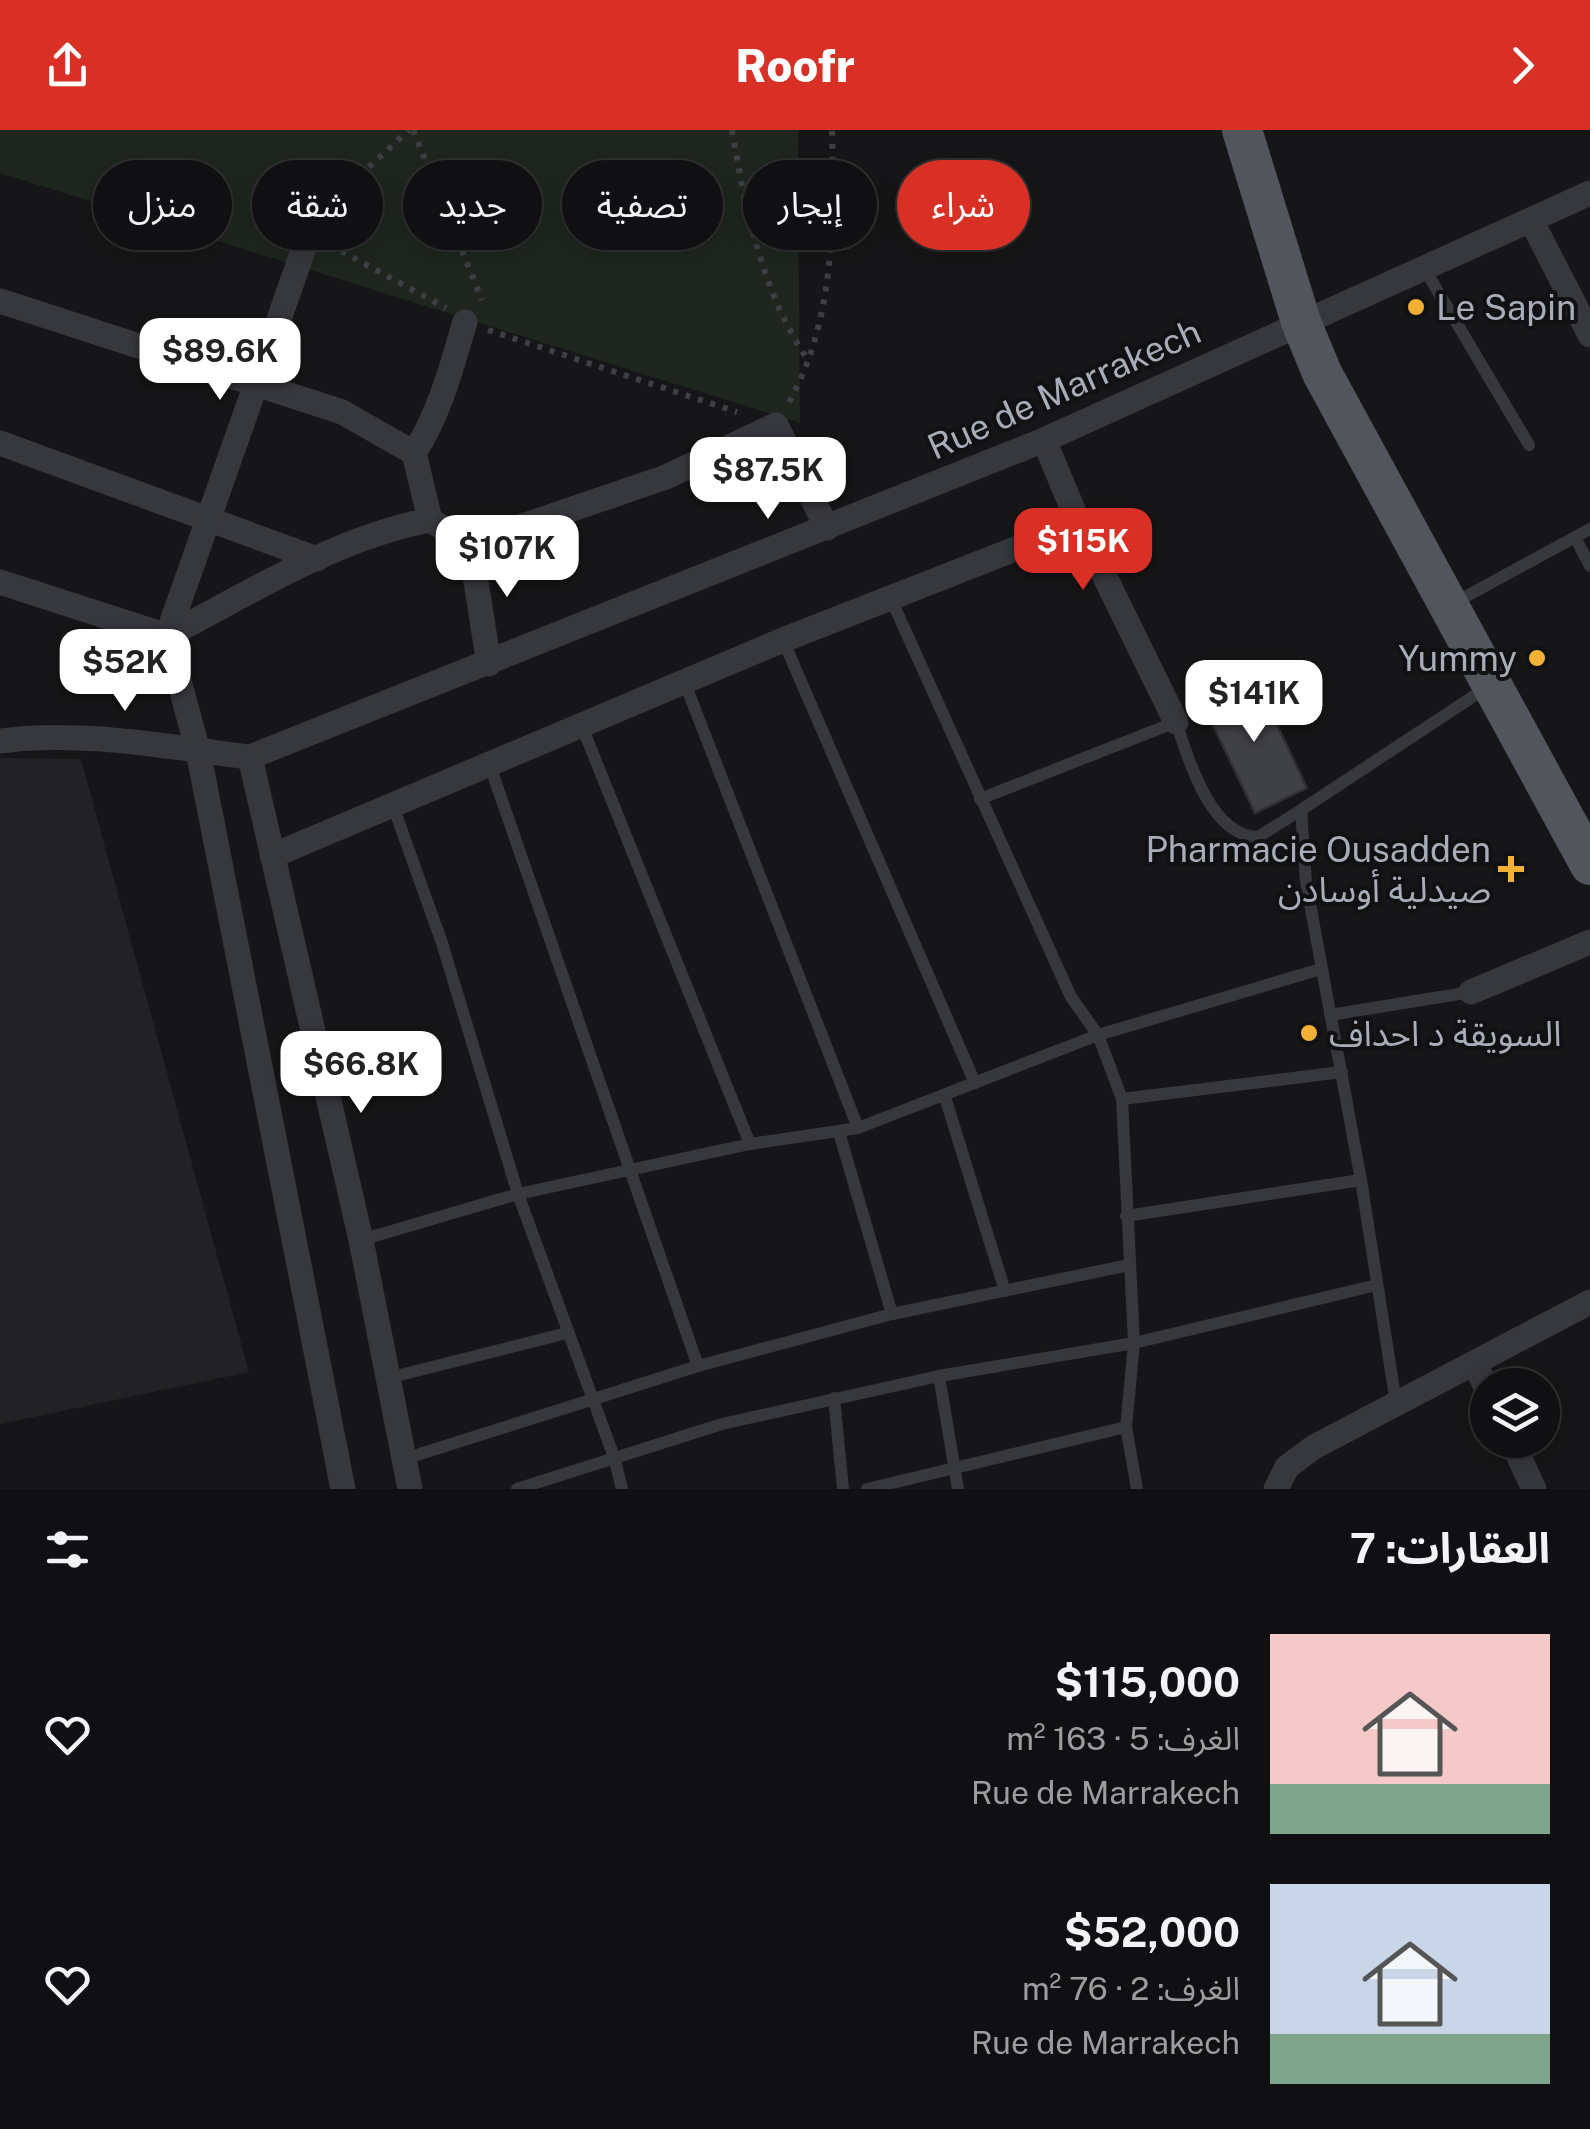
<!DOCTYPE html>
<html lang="ar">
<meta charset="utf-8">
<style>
:root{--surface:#101012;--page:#1e1e20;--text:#f1f3f6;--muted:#9c9d9f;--line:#303032;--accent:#d93025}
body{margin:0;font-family:"Public Sans","Noto Sans Arabic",sans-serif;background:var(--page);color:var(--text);direction:rtl;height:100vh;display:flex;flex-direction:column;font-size:38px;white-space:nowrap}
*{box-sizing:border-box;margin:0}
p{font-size:32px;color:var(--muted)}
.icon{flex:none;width:55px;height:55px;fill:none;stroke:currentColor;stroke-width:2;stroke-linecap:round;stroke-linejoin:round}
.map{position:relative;height:1359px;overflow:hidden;direction:ltr}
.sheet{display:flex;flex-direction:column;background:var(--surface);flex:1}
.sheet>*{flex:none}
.banner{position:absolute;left:30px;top:30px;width:1000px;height:90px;direction:rtl;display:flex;gap:20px}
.tools{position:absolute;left:1470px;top:1238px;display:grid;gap:20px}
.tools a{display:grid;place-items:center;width:90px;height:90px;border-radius:50%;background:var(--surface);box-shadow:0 5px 25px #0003,0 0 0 2px var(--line);font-size:50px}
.price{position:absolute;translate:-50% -85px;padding:0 22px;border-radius:20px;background:#fff;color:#222;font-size:32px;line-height:65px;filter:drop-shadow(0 2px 5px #0008)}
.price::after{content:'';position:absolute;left:50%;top:60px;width:30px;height:22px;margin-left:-15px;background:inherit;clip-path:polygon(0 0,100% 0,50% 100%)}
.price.on{background:var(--accent);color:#fff}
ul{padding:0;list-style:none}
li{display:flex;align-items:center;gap:30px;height:250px;padding:0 40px}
li span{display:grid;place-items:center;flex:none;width:280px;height:200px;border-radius:0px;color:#555}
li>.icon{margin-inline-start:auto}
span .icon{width:120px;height:120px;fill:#fffc;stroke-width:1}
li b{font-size:42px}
h2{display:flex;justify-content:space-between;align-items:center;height:120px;padding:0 40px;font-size:42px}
.chip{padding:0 35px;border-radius:45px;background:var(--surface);box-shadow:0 5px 25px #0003,0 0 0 2px var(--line);font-size:35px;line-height:90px}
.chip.on{background:var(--accent);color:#fff}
header{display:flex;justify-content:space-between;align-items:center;height:130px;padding:0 40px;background:var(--accent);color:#fff;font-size:45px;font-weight:800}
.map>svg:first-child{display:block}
.built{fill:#222225}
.green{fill:#1e261f}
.building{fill:#404145;stroke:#303034;stroke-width:2.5}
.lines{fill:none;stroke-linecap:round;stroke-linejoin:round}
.path{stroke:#3d3f44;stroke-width:6;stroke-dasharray:5 8;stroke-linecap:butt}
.lane{stroke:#37383d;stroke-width:12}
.street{stroke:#37383d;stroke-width:25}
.primary{stroke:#53555c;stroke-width:40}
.poi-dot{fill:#f2b134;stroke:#111113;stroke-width:4}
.labels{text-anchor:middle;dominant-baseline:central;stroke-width:8;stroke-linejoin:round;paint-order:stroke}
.poi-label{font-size:35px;fill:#a8adb8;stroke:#111113;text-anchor:start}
.street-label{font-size:35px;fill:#a8adb8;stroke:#111113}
</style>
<header><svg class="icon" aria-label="forward" viewBox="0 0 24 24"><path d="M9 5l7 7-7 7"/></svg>Roofr<svg class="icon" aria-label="share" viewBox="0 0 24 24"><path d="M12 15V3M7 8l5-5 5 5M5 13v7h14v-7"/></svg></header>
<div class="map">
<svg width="1590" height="1359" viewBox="0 0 1590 1359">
<rect width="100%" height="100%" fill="#161618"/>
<polygon class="built" points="0,628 81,629 249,1242 0,1294"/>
<polygon class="green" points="0,0 798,0 800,293 0,43"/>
<polygon class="building" points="1254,547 1307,658 1255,683 1202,572"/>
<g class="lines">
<g class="path">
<polyline points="413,0 482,170"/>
<path d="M732,0C745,78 762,163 808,230"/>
<polyline points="321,81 409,0"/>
<polyline points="330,115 446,178"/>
<polyline points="488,200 737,282"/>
<path d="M789,272C835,190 834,91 832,0"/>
</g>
<g class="lane">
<polyline points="1424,138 1529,315"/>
<polyline points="1575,407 1590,436"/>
<polyline points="891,469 1071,867 1098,905 1122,969 1134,1213 1126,1297 1137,1359"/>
<polyline points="1452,474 1590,399"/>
<polyline points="783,510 975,953"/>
<polyline points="684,551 858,998"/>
<polyline points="581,594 750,1014"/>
<polyline points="489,633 698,1236"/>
<path d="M980,669L1176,592C1188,628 1210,706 1258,707L1301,680"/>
<polyline points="392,673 442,813 518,1064 614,1327 622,1359"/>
<polyline points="1330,885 1471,862"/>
<polyline points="945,967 1005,1161"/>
<polyline points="1122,969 1342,942"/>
<polyline points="839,1002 892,1184"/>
<polyline points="1126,1086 1361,1050"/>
<polyline points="361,1110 518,1064 750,1014 858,998 1098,905 1321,839"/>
<polyline points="939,1246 958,1359"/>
<polyline points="388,1248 567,1203"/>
<polyline points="834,1268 843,1359"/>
<polyline points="1396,1273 1361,1050 1306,752 1301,680 1486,558"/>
<polyline points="404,1329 698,1236 892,1184 1129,1135"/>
<polyline points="517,1359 722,1294 939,1246 1134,1213 1377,1155"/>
<polyline points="867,1359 1126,1297"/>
</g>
<g class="street">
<polyline points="1531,90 1590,205"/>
<polyline points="0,171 342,282 414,323 430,390"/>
<polyline points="1044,310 1079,394 1176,592"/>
<polyline points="0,313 317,429"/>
<path d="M414,323C440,283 451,238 465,192"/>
<polyline points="470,414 489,534"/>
<polyline points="0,452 167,506 198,621 343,1359"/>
<path d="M167,506C251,462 336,408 430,390L470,414L666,347L776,295L827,398"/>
<polyline points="167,506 309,104"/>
<path d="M0,611C82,600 168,617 250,627L1044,310L1590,63"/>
<polyline points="250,627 361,1110 410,1359"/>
<polyline points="272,726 783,510 1079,394"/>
<polyline points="1471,862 1590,812"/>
<polyline points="1475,1234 1488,1261"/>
<polyline points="1511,1310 1534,1359"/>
<polyline points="1276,1359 1287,1337 1314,1317 1590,1172"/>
</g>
<polyline class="primary" points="1242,0 1301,192 1322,243 1590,735"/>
</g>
<g class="poi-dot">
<circle cx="1416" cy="177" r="10"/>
<circle cx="1537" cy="528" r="10"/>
<path d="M1506 724h10v10h10v10h-10v10h-10v-10h-10v-10h10z"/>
<circle cx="1309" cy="903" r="10"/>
</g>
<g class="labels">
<g class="poi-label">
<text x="1436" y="177">Le Sapin</text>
<text x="1517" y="528" text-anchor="end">Yummy</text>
<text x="1491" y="719" text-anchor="end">Pharmacie Ousadden<tspan x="1491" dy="40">صيدلية أوسادن</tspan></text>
<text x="1329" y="903">السويقة د احداف</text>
</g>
<g class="street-label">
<text transform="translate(1064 259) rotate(-24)">Rue de Marrakech</text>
</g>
</g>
</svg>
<div class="tools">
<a><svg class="icon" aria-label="layers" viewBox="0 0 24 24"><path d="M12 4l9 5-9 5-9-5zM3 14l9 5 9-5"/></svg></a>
</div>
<b class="price" style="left:220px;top:273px">$89.6K</b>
<b class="price" style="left:768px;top:392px">$87.5K</b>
<b class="price on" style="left:1083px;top:463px">$115K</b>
<b class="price" style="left:507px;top:470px">$107K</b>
<b class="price" style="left:125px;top:584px">$52K</b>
<b class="price" style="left:1254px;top:615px">$141K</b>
<b class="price" style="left:361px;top:986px">$66.8K</b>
<div class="banner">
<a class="chip on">شراء</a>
<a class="chip">إيجار</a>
<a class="chip">تصفية</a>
<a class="chip">جديد</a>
<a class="chip">شقة</a>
<a class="chip">منزل</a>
</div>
</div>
<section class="sheet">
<h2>العقارات: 7<svg class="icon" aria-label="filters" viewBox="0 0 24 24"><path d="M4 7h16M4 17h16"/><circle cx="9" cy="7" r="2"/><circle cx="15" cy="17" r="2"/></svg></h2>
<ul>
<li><span style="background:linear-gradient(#f6c9c9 75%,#7fa58c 0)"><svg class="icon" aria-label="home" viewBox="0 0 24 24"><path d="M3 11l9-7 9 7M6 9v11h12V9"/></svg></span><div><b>$115,000</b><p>الغرف: 5 · 163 m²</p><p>Rue de Marrakech</p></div><svg class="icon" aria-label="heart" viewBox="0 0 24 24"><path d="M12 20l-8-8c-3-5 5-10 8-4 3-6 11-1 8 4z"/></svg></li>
<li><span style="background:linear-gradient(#c9d6e8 75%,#7fa58c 0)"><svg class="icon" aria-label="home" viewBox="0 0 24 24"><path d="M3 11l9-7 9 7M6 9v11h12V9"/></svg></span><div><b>$52,000</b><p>الغرف: 2 · 76 m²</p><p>Rue de Marrakech</p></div><svg class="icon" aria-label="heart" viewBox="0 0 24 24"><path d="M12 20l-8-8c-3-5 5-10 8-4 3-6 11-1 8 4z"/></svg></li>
</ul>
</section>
